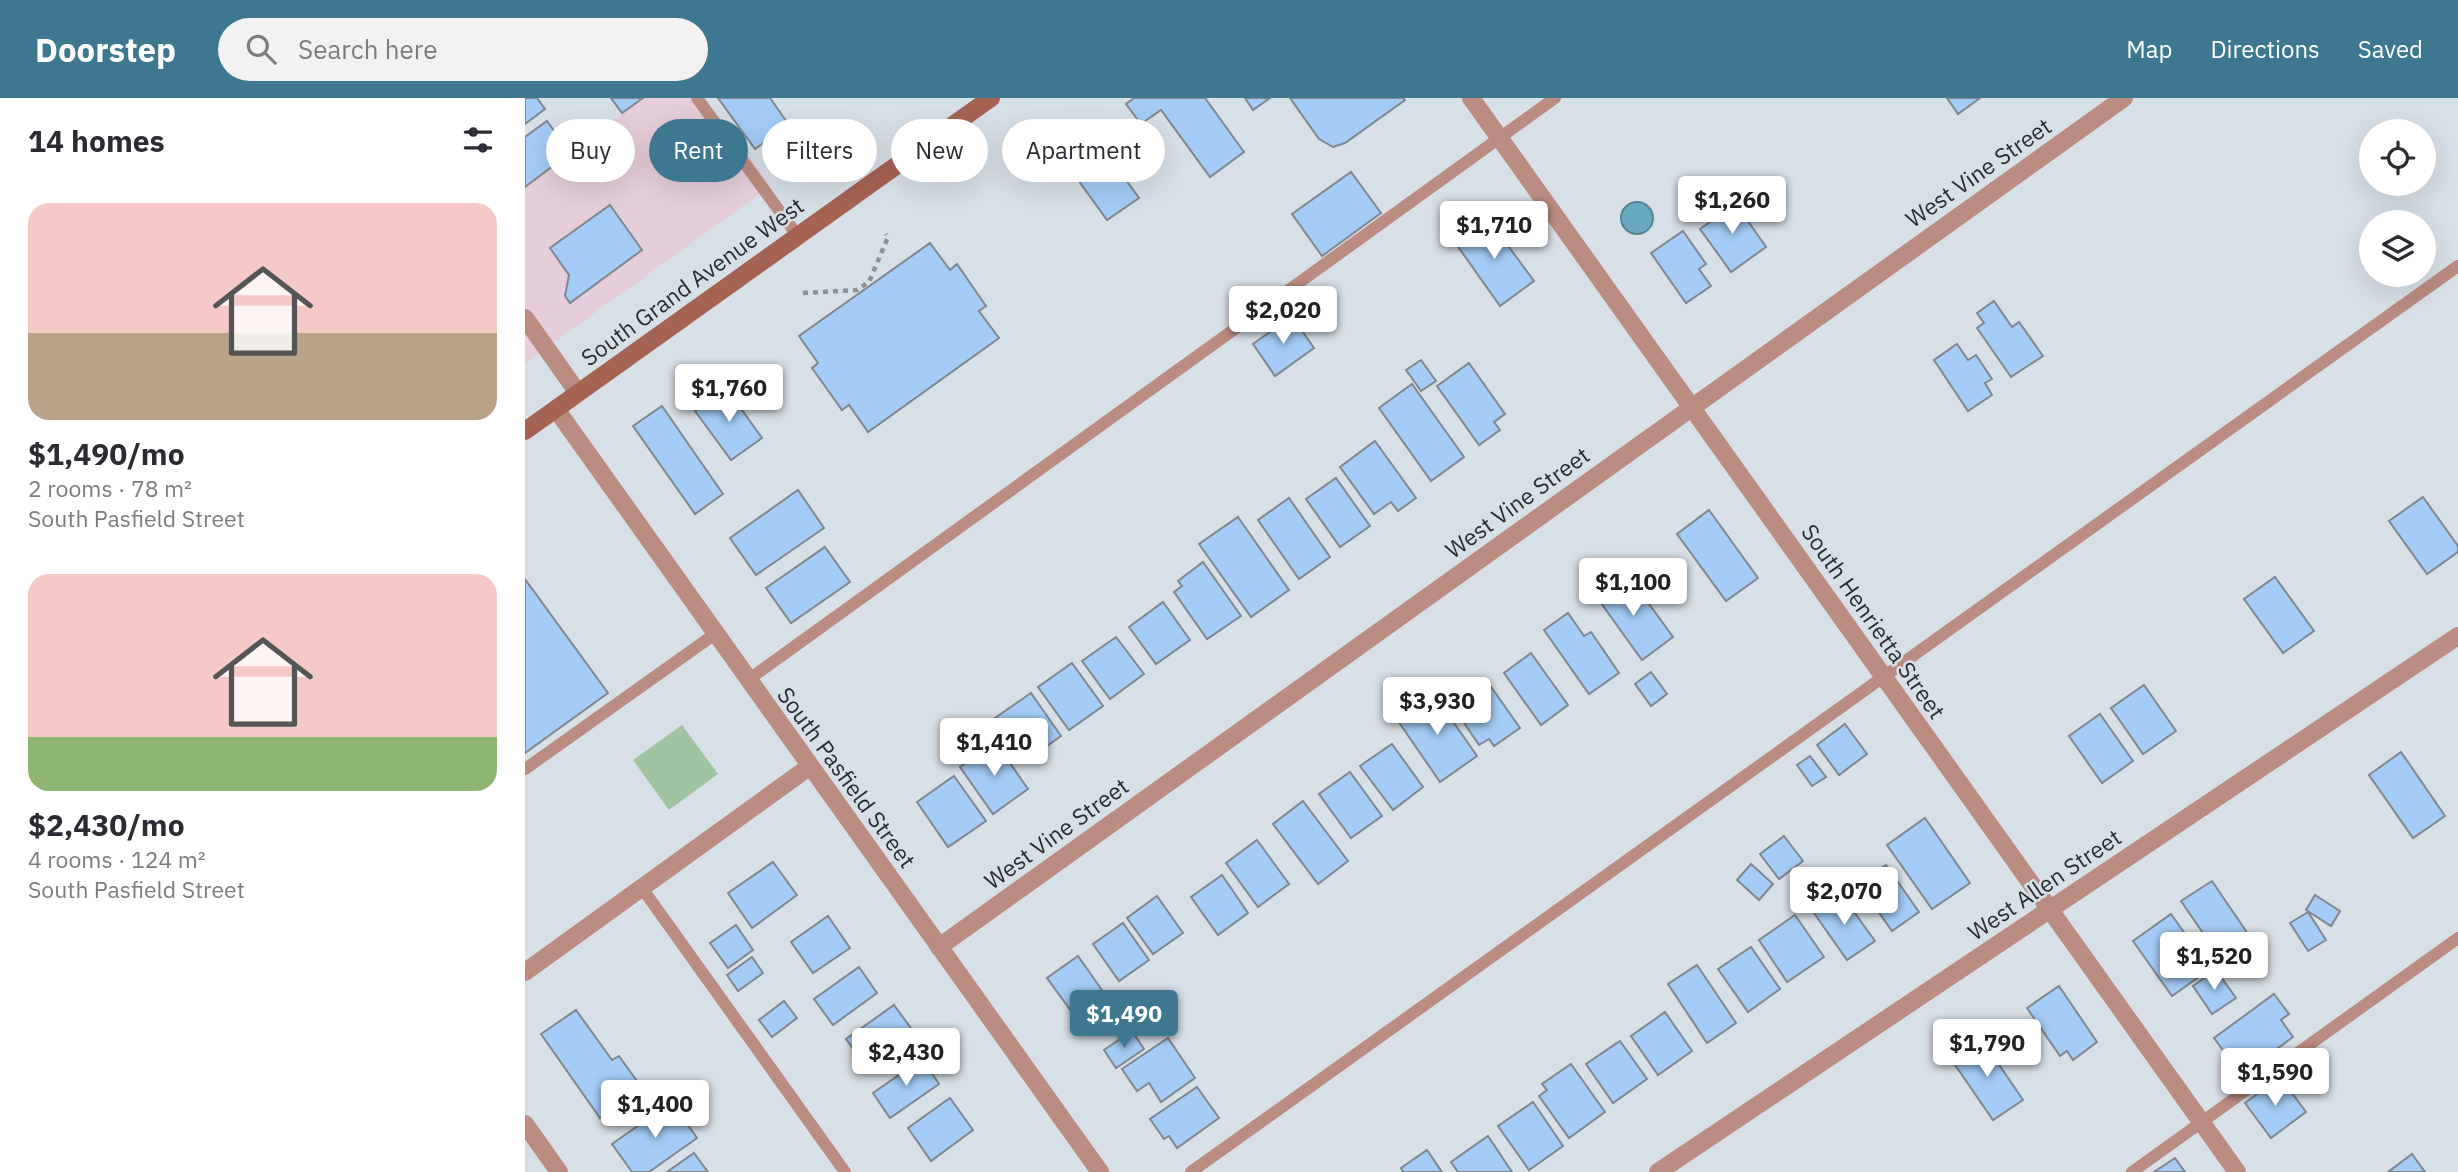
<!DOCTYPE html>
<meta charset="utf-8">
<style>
:root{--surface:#fff;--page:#f2f2f3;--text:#2b2b33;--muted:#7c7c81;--accent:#3d7790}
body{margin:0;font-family:"IBM Plex Sans",sans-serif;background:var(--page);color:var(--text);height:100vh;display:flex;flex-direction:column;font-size:26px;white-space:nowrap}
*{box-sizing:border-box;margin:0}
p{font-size:23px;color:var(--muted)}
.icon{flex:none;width:38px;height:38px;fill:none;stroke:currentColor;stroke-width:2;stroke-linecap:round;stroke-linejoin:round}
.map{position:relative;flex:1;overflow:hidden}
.drawer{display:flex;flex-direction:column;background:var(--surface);width:525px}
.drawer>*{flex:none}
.guide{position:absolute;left:21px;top:21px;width:665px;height:63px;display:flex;gap:14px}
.controls{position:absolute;left:1834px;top:21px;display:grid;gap:14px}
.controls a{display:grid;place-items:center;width:77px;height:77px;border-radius:50%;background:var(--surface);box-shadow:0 7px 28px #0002;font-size:35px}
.price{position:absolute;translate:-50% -60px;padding:0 16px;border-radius:7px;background:#fff;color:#222;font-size:23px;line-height:46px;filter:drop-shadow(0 2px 4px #0008)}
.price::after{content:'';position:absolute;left:50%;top:42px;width:21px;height:16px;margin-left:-10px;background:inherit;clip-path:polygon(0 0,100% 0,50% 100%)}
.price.on{background:var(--accent);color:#fff}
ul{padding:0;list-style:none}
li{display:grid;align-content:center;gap:14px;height:371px;padding:0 28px}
li span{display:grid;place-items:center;height:217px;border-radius:21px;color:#555}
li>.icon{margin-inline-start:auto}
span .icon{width:126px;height:126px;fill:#fffc;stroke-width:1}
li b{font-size:30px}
h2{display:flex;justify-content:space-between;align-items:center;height:84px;padding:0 28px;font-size:30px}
.chip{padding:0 24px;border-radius:32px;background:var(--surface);box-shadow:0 7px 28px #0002;font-size:24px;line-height:63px}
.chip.on{background:var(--accent);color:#fff}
header{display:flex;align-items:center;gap:42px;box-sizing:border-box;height:98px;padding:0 35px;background:var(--accent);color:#fff}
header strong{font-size:33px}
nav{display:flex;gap:38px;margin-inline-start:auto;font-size:24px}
.search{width:490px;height:63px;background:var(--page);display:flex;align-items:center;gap:18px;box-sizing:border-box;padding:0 24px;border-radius:38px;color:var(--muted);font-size:26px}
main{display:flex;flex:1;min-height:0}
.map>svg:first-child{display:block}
.commercial{fill:#e5cdd9}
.green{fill:#a0c3a2}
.water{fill:#69a9bf;stroke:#568494;stroke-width:2}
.building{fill:#a4ccf6;stroke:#80878e;stroke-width:2}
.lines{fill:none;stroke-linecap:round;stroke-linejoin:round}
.path{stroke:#8c9197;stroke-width:4.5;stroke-dasharray:5 5;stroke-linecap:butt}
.lane{stroke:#bb8c81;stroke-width:12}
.street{stroke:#bb8c81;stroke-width:18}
.secondary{stroke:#a56354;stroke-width:18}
.labels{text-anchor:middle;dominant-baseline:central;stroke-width:5;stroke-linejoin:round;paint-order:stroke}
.street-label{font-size:23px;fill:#2a2d30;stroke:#d8e0e7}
</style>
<header>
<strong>Doorstep</strong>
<div class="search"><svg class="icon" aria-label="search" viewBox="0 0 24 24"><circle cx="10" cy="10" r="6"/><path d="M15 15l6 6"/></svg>Search here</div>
<nav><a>Map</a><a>Directions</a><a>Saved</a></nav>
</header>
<main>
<section class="drawer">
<h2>14 homes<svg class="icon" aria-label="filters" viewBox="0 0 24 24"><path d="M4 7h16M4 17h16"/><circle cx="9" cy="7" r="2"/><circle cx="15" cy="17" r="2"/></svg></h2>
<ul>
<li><span style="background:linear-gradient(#f6c9c9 60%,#b9a48a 0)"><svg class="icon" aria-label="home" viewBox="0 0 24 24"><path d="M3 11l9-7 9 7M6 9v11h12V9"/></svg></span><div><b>$1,490/mo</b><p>2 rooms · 78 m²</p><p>South Pasfield Street</p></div></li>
<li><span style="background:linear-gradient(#f6c9c9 75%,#8fb573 0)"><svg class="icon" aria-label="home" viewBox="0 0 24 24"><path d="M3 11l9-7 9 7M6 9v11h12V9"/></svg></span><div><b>$2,430/mo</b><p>4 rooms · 124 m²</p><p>South Pasfield Street</p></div></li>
</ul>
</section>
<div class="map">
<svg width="1933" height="1074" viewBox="0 0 1933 1074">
<rect width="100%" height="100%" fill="#d8e0e7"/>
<polygon class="commercial" points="119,0 179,0 246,88 0,265 0,88"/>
<polygon class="green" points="157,627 193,676 144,712 108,662"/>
<circle class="water" cx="1112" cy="120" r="16"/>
<g class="building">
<polygon points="0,0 12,0 20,11 0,26"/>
<polygon points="86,0 118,0 97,15"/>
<polygon points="193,0 245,0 264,27 230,51"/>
<polygon points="609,0 680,0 719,54 685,79 636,12 616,26 601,6"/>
<polygon points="720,0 745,0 728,12"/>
<polygon points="765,0 878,0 880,2 820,45 808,49 794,41"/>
<polygon points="1422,0 1455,0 1433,16"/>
<polygon points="22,23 45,55 0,89 0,39"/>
<polygon points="569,38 614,100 582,122 543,68 559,57 554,49"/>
<polygon points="826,74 856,115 797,158 767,116"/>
<polygon points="1207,100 1241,149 1206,174 1175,131 1185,124 1182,119"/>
<polygon points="85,107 117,152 45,205 40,198 44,177 25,150"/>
<polygon points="962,119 1009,183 975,208 929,143"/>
<polygon points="1158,133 1181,166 1174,171 1186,188 1161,205 1126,155"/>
<polygon points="405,145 425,172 432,166 461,208 454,213 474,240 343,334 324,307 317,312 287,270 293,265 274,238"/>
<polygon points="1469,203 1487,229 1494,224 1518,258 1486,279 1452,230 1459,225 1452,215"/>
<polygon points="767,218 789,250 750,278 728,246"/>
<polygon points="1432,246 1443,262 1451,257 1467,281 1460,285 1467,297 1443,313 1409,262"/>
<polygon points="896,262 911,283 896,293 881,272"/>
<polygon points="944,265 980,316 969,324 975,332 954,347 912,288"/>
<polygon points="887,286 939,359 906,383 854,310"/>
<polygon points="202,291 237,340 206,362 170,313"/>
<polygon points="137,308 198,396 170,416 108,328"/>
<polygon points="850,343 891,400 873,413 866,404 849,416 815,369"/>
<polygon points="811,380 845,428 815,449 781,401"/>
<polygon points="273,392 299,430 231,477 205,440"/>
<polygon points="1898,399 1933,448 1933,454 1902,476 1864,423"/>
<polygon points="764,400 805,459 774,481 733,422"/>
<polygon points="1184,412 1233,480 1201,503 1152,436"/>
<polygon points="713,419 764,492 726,519 674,446"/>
<polygon points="300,449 325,484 266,525 241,490"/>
<polygon points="678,464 716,518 682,541 649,494 657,488 653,483"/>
<polygon points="1092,478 1111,505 1119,499 1148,539 1117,562 1068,494"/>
<polygon points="1750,479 1789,533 1758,555 1719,501"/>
<polygon points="0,481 83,595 0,655"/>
<polygon points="638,504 665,542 631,566 604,529"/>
<polygon points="1043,515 1059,538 1066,534 1094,575 1064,596 1019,532"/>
<polygon points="591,539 619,576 585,601 557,563"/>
<polygon points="1006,555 1043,607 1016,627 979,575"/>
<polygon points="547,565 578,608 544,632 513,589"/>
<polygon points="1126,574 1142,596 1126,608 1110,586"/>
<polygon points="962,583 995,630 969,648 964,641 954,647 927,607"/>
<polygon points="1619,587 1651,633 1618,656 1586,610"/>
<polygon points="506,595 536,638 498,665 467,622"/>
<polygon points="908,595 952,658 915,684 871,620"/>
<polygon points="1575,616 1608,663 1577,685 1544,638"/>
<polygon points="1320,626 1342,656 1314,677 1292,647"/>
<polygon points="471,645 503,691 468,716 435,669"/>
<polygon points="867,646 898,689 868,712 835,668"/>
<polygon points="1876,654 1920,718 1888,740 1844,677"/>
<polygon points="1285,658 1301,679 1287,688 1272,667"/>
<polygon points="825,674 857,718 826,740 794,696"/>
<polygon points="429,678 461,723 423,749 392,704"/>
<polygon points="778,703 823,763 793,786 748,726"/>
<polygon points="1400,720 1445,785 1407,811 1362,747"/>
<polygon points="1259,738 1278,763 1254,781 1235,756"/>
<polygon points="732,742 764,786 733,809 701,765"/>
<polygon points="248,764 272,797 227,830 203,795"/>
<polygon points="1226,766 1248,786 1234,802 1212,782"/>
<polygon points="1361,767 1394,814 1367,833 1334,786"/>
<polygon points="697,777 723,815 693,837 666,799"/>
<polygon points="1687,783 1723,836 1693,857 1656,803"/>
<polygon points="1316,796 1350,843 1322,862 1289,815"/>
<polygon points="1790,797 1815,813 1806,828 1781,812"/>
<polygon points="632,798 658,835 628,856 602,820"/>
<polygon points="1783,814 1801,842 1783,853 1765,825"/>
<polygon points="1646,816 1685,871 1647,898 1608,843"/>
<polygon points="1270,817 1299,859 1262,884 1234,842"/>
<polygon points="303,818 325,850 288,875 266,844"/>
<polygon points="598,825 624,862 594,883 568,846"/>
<polygon points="211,827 228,852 203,870 185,845"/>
<polygon points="1226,849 1255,891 1223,914 1193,871"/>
<polygon points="553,858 579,895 549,917 522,880"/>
<polygon points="227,859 238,875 213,893 202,877"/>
<polygon points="1172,867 1211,925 1182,945 1143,886"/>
<polygon points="334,869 352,895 308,927 289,901"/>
<polygon points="1691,872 1711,900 1687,916 1668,888"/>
<polygon points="1534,888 1572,944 1548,962 1542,953 1535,958 1502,910"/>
<polygon points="1749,896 1764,916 1756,922 1768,939 1716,977 1689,940"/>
<polygon points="259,903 272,920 247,939 234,922"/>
<polygon points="369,907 391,937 360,959 356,954 339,966 321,941"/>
<polygon points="51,912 87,962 94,958 117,990 75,1020 16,936"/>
<polygon points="1140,914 1167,953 1133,977 1106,938"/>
<polygon points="607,933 619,951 591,970 579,952"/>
<polygon points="643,940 670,980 636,1004 624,985 612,993 597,971"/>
<polygon points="1456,940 1498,1002 1468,1022 1426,961"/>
<polygon points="1095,943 1122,981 1088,1005 1061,966"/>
<polygon points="397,961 414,986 365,1020 348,995"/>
<polygon points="1046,966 1080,1014 1044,1040 1014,998 1022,992 1017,986"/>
<polygon points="1755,979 1781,1014 1746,1040 1720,1005"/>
<polygon points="672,989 694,1020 652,1050 644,1038 639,1041 625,1021"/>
<polygon points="425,1000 448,1032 406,1063 383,1030"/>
<polygon points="147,1004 172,1040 124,1074 107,1074 87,1046"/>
<polygon points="1008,1004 1038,1048 1004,1072 973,1028"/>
<polygon points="963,1038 987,1074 933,1074 926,1064"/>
<polygon points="902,1052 917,1074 878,1074 876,1070"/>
<polygon points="169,1055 183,1074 142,1074"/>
<polygon points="1887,1056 1900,1074 1863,1074"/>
<polygon points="1650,1060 1660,1074 1629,1074"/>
</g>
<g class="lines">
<polyline class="path" points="278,195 332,192 344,184 363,139 361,136"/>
<g class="lane">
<polyline points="172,0 272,137"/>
<polyline points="223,582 1030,0"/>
<polyline points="0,671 190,536"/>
<polyline points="117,790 320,1074"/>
<polyline points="666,1074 1933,168"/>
<polyline points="1607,1074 1933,840"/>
</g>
<g class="street">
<polyline points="946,0 1712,1074"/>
<polyline points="0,220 53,295"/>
<polyline points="31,311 575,1074"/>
<polyline points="414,849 1599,0"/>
<polyline points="0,874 284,669"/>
<polyline points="0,1026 34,1074"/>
<polyline points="1133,1074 1933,538"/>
</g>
<polyline class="secondary" points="0,333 466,0"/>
</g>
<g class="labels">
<g class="street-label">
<text transform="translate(1453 74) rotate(-35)">West Vine Street</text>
<text transform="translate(167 183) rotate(-36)">South Grand Avenue West</text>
<text transform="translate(992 404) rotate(-36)">West Vine Street</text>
<text transform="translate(1349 523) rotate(55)">South Henrietta Street</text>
<text transform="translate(322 679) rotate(54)">South Pasfield Street</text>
<text transform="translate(531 735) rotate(-36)">West Vine Street</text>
<text transform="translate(1519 786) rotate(-34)">West Allen Street</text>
</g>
</g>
</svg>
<div class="controls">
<a><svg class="icon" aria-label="locate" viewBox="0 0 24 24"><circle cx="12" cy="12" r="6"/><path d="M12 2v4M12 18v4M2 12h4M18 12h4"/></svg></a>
<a><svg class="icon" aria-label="layers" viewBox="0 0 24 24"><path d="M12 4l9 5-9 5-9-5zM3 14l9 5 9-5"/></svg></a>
</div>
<b class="price" style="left:1207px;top:138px">$1,260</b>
<b class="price" style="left:969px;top:163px">$1,710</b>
<b class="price" style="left:758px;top:248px">$2,020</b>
<b class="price" style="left:204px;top:326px">$1,760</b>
<b class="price" style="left:1108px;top:520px">$1,100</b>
<b class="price" style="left:912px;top:639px">$3,930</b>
<b class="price" style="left:469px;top:680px">$1,410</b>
<b class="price" style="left:1319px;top:829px">$2,070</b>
<b class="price" style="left:1689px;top:894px">$1,520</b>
<b class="price on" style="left:599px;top:952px">$1,490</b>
<b class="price" style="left:1462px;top:981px">$1,790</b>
<b class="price" style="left:381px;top:990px">$2,430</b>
<b class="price" style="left:1750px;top:1010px">$1,590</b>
<b class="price" style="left:130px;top:1042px">$1,400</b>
<div class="guide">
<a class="chip">Buy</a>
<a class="chip on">Rent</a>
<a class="chip">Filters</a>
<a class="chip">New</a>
<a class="chip">Apartment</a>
</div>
</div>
</main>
